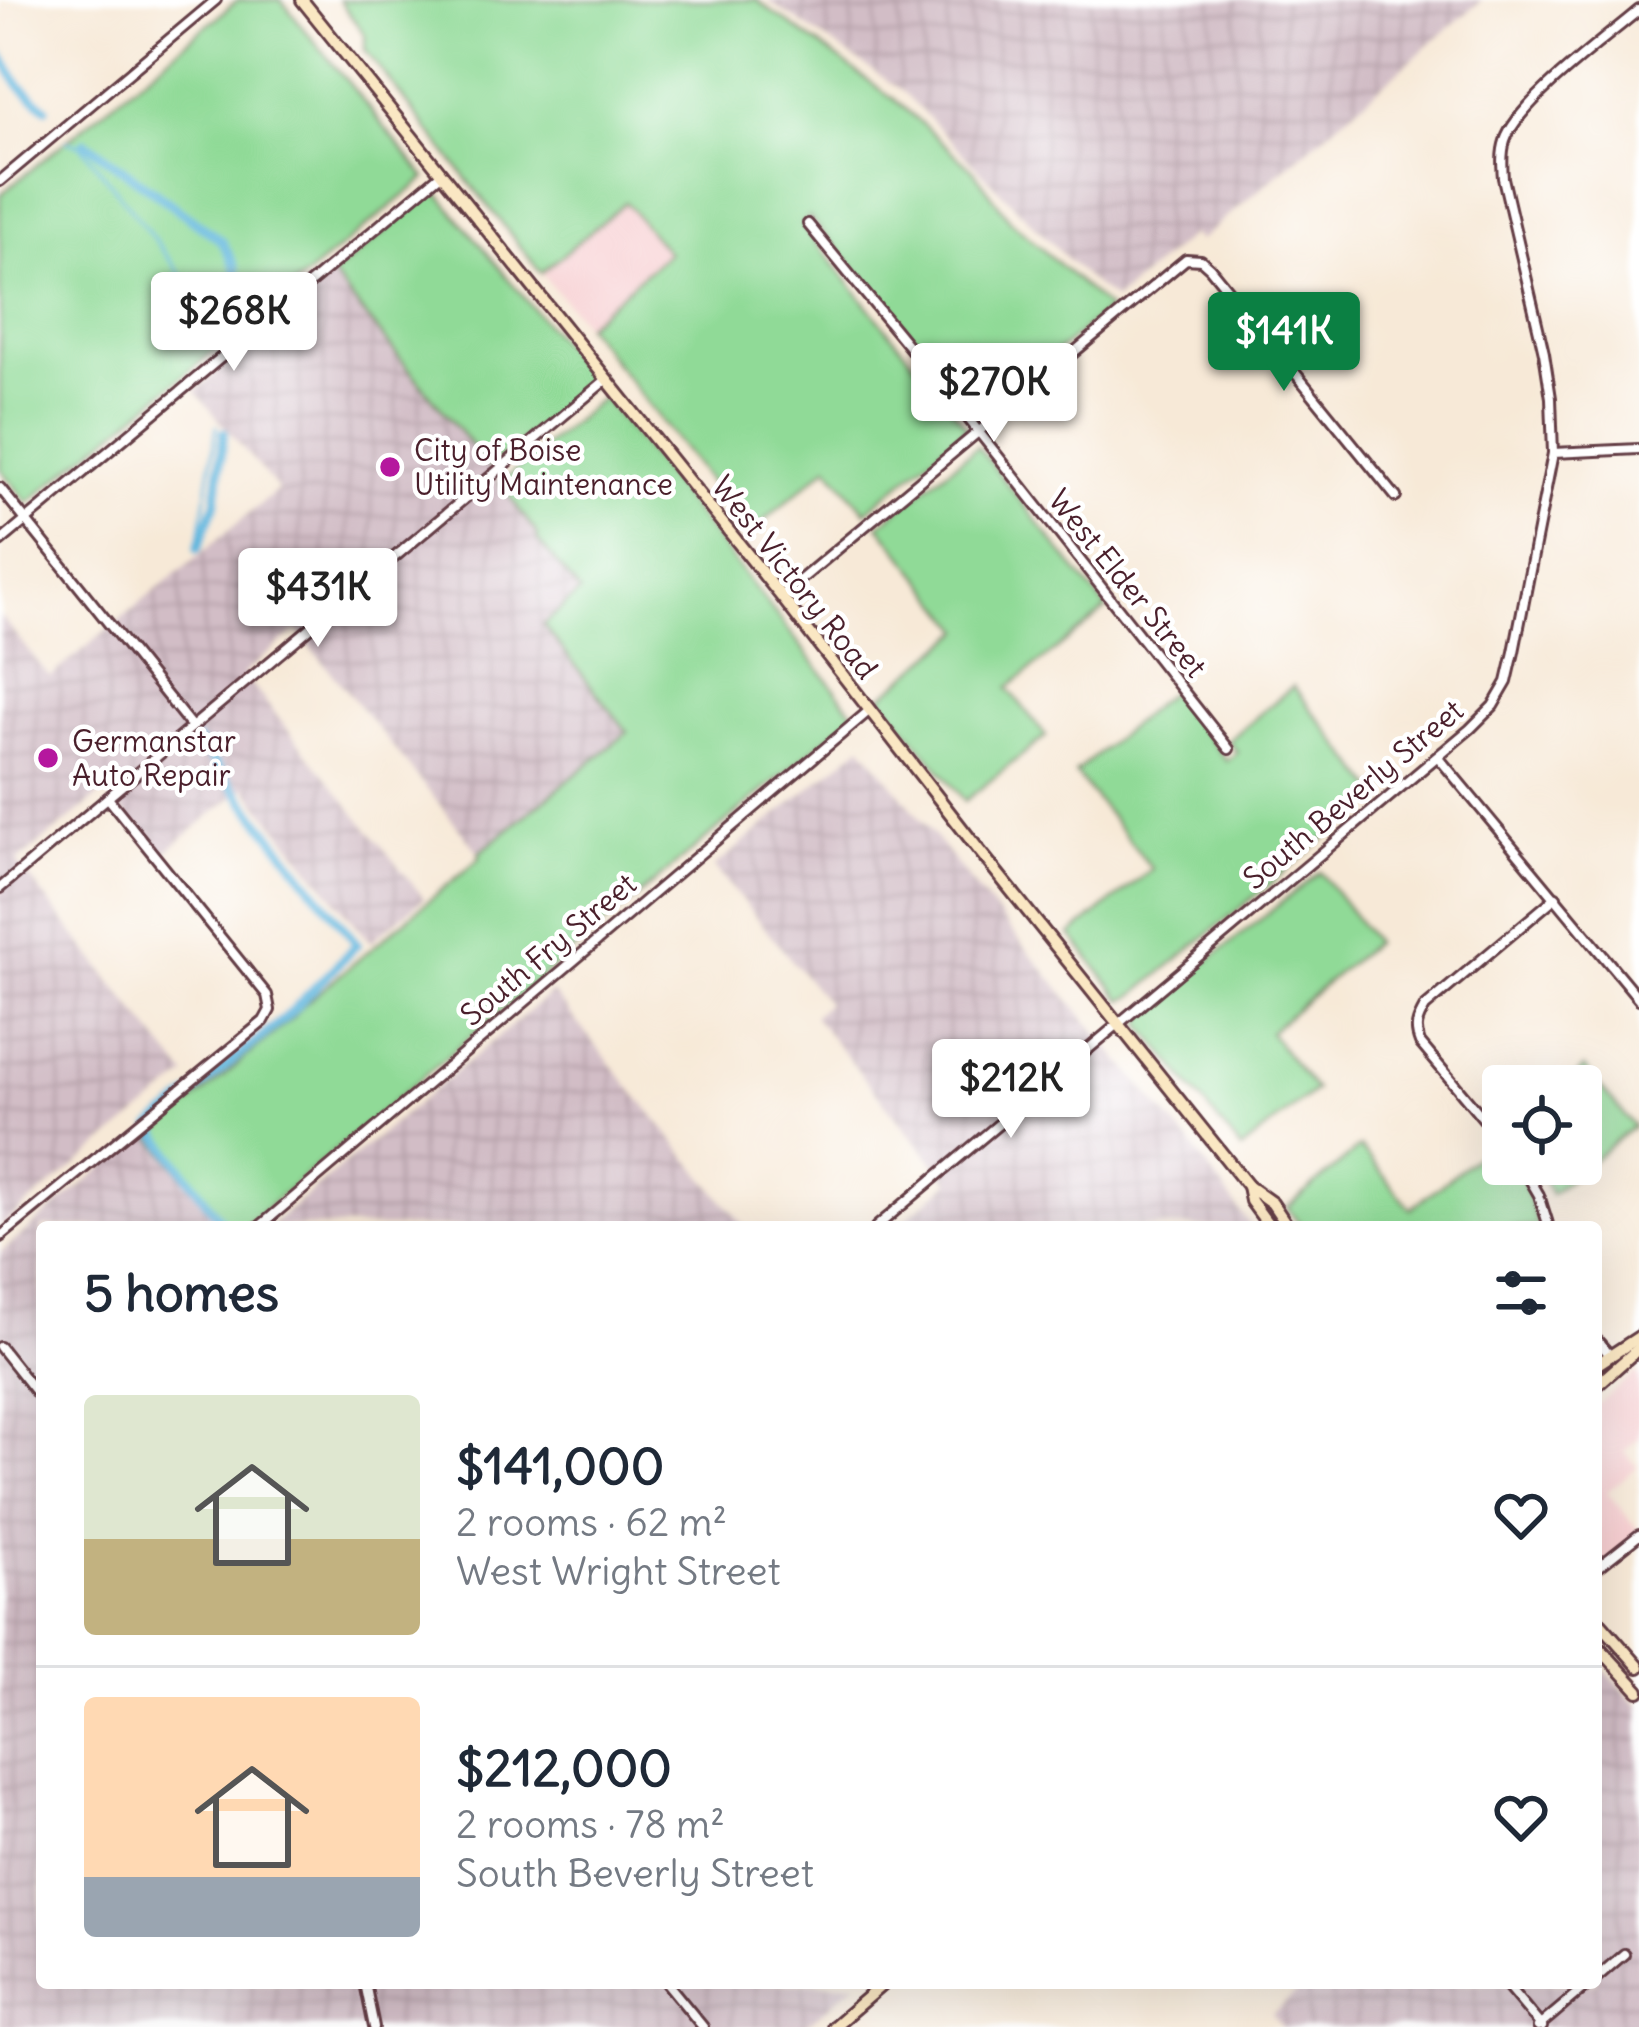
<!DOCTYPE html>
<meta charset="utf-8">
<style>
:root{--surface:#fff;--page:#f2f2f3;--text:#1f2937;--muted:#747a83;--line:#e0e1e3;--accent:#0b8043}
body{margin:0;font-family:Delius,sans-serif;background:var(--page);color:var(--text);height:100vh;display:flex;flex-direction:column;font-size:45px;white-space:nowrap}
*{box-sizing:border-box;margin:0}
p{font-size:39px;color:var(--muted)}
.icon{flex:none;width:66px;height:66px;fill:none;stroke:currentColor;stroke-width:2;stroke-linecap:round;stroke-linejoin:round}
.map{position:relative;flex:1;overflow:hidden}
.side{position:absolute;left:36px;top:1221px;width:1566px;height:768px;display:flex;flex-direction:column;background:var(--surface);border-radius:12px;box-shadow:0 12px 48px #0002}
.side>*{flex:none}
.fabs{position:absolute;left:1482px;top:1065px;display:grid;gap:24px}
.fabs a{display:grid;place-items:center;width:120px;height:120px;border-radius:12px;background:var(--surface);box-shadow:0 12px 48px #0002;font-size:60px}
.price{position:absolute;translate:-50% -102px;padding:0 27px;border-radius:12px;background:#fff;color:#222;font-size:39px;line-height:78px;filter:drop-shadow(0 3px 6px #0008)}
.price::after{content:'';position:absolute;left:50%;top:72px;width:36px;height:27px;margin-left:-18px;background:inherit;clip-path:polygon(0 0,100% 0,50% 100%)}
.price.current{background:var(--accent);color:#fff}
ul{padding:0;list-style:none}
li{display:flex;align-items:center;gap:36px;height:300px;padding:0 48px}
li+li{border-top:3px solid var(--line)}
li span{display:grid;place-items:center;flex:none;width:336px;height:240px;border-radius:12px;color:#555}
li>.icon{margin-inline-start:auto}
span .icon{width:144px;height:144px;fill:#fffc;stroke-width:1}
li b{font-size:51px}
h2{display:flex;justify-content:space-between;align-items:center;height:144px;padding:0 48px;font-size:51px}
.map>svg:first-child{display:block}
.built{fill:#f7cfd1}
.industrial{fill:url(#industrial-grid)}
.green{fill:#90da97;stroke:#6d7c61;stroke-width:3}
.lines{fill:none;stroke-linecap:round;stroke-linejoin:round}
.stream{stroke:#62b7de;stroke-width:3}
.canal{stroke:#62b7de;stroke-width:9}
.minor-casing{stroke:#643d45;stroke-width:14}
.secondary-casing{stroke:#643d45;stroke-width:16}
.minor{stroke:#fff;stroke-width:8}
.secondary{stroke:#fae7c3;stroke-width:10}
.poi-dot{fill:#b5179e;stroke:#fff;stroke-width:4.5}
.labels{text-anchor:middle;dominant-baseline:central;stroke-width:9;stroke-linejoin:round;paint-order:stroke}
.poi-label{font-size:30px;fill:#4a1f2b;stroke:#fff;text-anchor:start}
.street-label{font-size:30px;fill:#4a1f2b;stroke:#fff}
</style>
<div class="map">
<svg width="1639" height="2027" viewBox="0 0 1639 2027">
<defs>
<pattern id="industrial-grid" width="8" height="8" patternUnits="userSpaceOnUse" patternTransform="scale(3)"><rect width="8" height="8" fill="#d2bdc6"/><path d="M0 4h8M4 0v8" fill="none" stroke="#b6a2aa"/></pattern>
</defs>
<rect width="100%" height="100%" fill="#fff"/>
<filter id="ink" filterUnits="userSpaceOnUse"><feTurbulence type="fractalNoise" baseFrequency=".00833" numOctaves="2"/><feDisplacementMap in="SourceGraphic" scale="24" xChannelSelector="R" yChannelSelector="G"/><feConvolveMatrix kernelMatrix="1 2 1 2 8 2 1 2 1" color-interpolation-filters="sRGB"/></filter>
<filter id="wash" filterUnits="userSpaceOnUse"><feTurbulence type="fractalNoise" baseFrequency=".004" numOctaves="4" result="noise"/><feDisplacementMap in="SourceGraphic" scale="48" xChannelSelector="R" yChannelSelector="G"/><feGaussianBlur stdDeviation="2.7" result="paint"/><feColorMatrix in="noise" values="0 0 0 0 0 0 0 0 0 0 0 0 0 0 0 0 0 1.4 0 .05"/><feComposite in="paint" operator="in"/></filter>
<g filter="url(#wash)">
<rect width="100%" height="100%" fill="#f7e9d7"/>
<g class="built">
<polygon points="625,202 669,254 585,325 541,273"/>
<polygon points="1636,1373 1639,1377 1639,1438 1624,1451 1637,1467 1607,1492 1639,1531 1639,1539 1596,1575 1596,1406"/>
</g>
<g class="industrial">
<polygon points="767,0 1482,0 1199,241 1192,234 1114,300 1086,278 901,90"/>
<polygon points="332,275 489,467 536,533 538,541 580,592 544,625 629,732 479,853 297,630 243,674 424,898 370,942 245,787 161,856 105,791 17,862 187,1076 0,1227 0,616 50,677 278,490 195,391"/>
<polygon points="862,745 973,885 1194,1148 1251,1227 896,1227 950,1182 813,1016 827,1003 714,867"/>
<polygon points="552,992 745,1227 269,1227 402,1116"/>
<polygon points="148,1131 225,1227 42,1227 42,1983 856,1983 804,2027 0,2027 0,1253"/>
<polygon points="1596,1661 1639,1707 1639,2027 1282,2027 1272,2014 1303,1987 1300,1983 1596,1983"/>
</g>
<g class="green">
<polygon points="238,0 281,0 426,178 28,503 0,469 0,195"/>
<polygon points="339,0 756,0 894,99 974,171 1010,220 1108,309 978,417 874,290 809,217 802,225 967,427 866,512 828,466 750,533 585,325 668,253 625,202 541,273 365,50 365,35"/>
<polygon points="436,190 593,382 489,467 332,275"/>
<polygon points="603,397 855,714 244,1227 225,1227 152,1137 292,1018 300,1008 480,858 479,853 628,732 543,625 580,592 538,541 536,533 500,483"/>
<polygon points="977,446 1107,609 1008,688 1046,736 965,801 881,697 963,630 879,525"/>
<polygon points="1293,686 1379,794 1132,997 1122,1000 1071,935 1152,869 1075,773 1172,690 1227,761 1237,752 1228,741"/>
<polygon points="1320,872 1374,942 1269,1032 1315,1090 1241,1150 1143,1027 1143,1018 1149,1008"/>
<polygon points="1584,1068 1634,1126 1551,1194 1534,1164 1581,1164 1581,1086 1565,1086"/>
<polygon points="1493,1142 1503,1154 1503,1164 1512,1164 1521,1174 1538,1227 1302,1227 1287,1208 1360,1147 1411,1209"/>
</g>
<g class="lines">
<g class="stream">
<polyline points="66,141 81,145 224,330 224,338"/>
<polyline points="198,548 217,426"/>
</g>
<g class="canal">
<polyline points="0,54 20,86 46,108"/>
<polyline points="85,142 222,241 236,269 233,327"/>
<polyline points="198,548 216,502 224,432"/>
<polyline points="197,741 357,944 286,1017 152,1127 225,1227"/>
</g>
</g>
</g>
<g filter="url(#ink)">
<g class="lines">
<defs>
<g id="minor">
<polyline points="0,181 216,0"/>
<polyline points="808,224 971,422 1229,749"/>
<polyline points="1553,453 1639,449"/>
<polyline points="0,488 192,727"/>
<polyline points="0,542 441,174"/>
<polyline points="781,596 1186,259 1201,260 1210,268 1396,497"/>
<polyline points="1438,757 1639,999"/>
<polyline points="0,888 607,379"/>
<path d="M1503,1142L1420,1043C1414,1028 1417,1021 1425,1007L1556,897"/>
<polyline points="1521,1164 1539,1195 1549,1227"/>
<polyline points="259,1227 870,710"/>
<path d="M876,1227L1470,729L1493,706L1507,682L1514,652L1553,453L1551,398L1544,353L1503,178C1502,166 1501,153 1505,141C1518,102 1605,39 1639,10"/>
<polyline points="0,1237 264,1021 270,1010 267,995 108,798"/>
<polyline points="1596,1339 1609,1354"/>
<polyline points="0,1347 42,1400"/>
<polyline points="1596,1569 1639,1535"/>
<polyline points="1596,1978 1624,1954"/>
<polyline points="365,1983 374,2027"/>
<polyline points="667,1983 703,2027"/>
<polyline points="1505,1983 1542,2027"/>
<polyline points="1538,2027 1590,1983"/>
</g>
<g id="secondary">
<polyline points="302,0 781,596 978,849 1248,1186 1272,1203 1288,1227"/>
<polyline points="1248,1186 1251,1201 1270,1227"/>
<polyline points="1596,1365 1639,1337"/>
<polyline points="1596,1386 1639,1348"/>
<polyline points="1596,1618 1639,1667"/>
<polyline points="1596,1644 1639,1691"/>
<polyline points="833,2027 884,1983"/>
</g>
</defs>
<use href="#minor" class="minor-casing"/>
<use href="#secondary" class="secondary-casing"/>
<use href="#minor" class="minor"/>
<use href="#secondary" class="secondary"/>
</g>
</g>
<g class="poi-dot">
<circle cx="390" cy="467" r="12"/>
<circle cx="48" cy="758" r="12"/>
</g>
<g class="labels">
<g class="poi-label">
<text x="414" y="450">City of Boise<tspan x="414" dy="34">Utility Maintenance</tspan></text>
<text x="72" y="741">Germanstar<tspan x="72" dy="34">Auto Repair</tspan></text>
</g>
<g class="street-label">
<text transform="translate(795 577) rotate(52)">West Victory Road</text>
<text transform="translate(1128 583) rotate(51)">West Elder Street</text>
<text transform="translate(1353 794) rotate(-40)">South Beverly Street</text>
<text transform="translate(548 949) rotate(-40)">South Fry Street</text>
</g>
</g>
</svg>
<div class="fabs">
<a><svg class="icon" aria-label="locate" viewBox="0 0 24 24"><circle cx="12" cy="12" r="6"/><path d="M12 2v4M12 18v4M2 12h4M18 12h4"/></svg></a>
</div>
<b class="price" style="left:234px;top:374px">$268K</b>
<b class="price current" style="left:1284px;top:394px">$141K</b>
<b class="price" style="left:994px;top:445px">$270K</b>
<b class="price" style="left:318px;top:650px">$431K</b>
<b class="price" style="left:1011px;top:1141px">$212K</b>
<section class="side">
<h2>5 homes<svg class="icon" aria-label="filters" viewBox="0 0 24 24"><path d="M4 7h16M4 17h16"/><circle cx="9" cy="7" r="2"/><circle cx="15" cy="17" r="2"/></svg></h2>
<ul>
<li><span style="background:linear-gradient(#dfe7d0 60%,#c2b280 0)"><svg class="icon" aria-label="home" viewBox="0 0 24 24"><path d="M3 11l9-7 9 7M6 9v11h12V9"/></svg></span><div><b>$141,000</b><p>2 rooms · 62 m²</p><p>West Wright Street</p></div><svg class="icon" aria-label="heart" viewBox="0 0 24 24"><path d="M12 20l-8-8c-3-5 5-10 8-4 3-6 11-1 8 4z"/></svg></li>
<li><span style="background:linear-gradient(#ffd9b3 75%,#9aa5b1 0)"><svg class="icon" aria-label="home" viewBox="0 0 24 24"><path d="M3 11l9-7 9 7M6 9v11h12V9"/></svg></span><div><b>$212,000</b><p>2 rooms · 78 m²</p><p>South Beverly Street</p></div><svg class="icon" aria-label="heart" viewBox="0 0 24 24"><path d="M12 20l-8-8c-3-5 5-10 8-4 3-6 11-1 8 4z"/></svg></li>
</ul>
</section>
</div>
